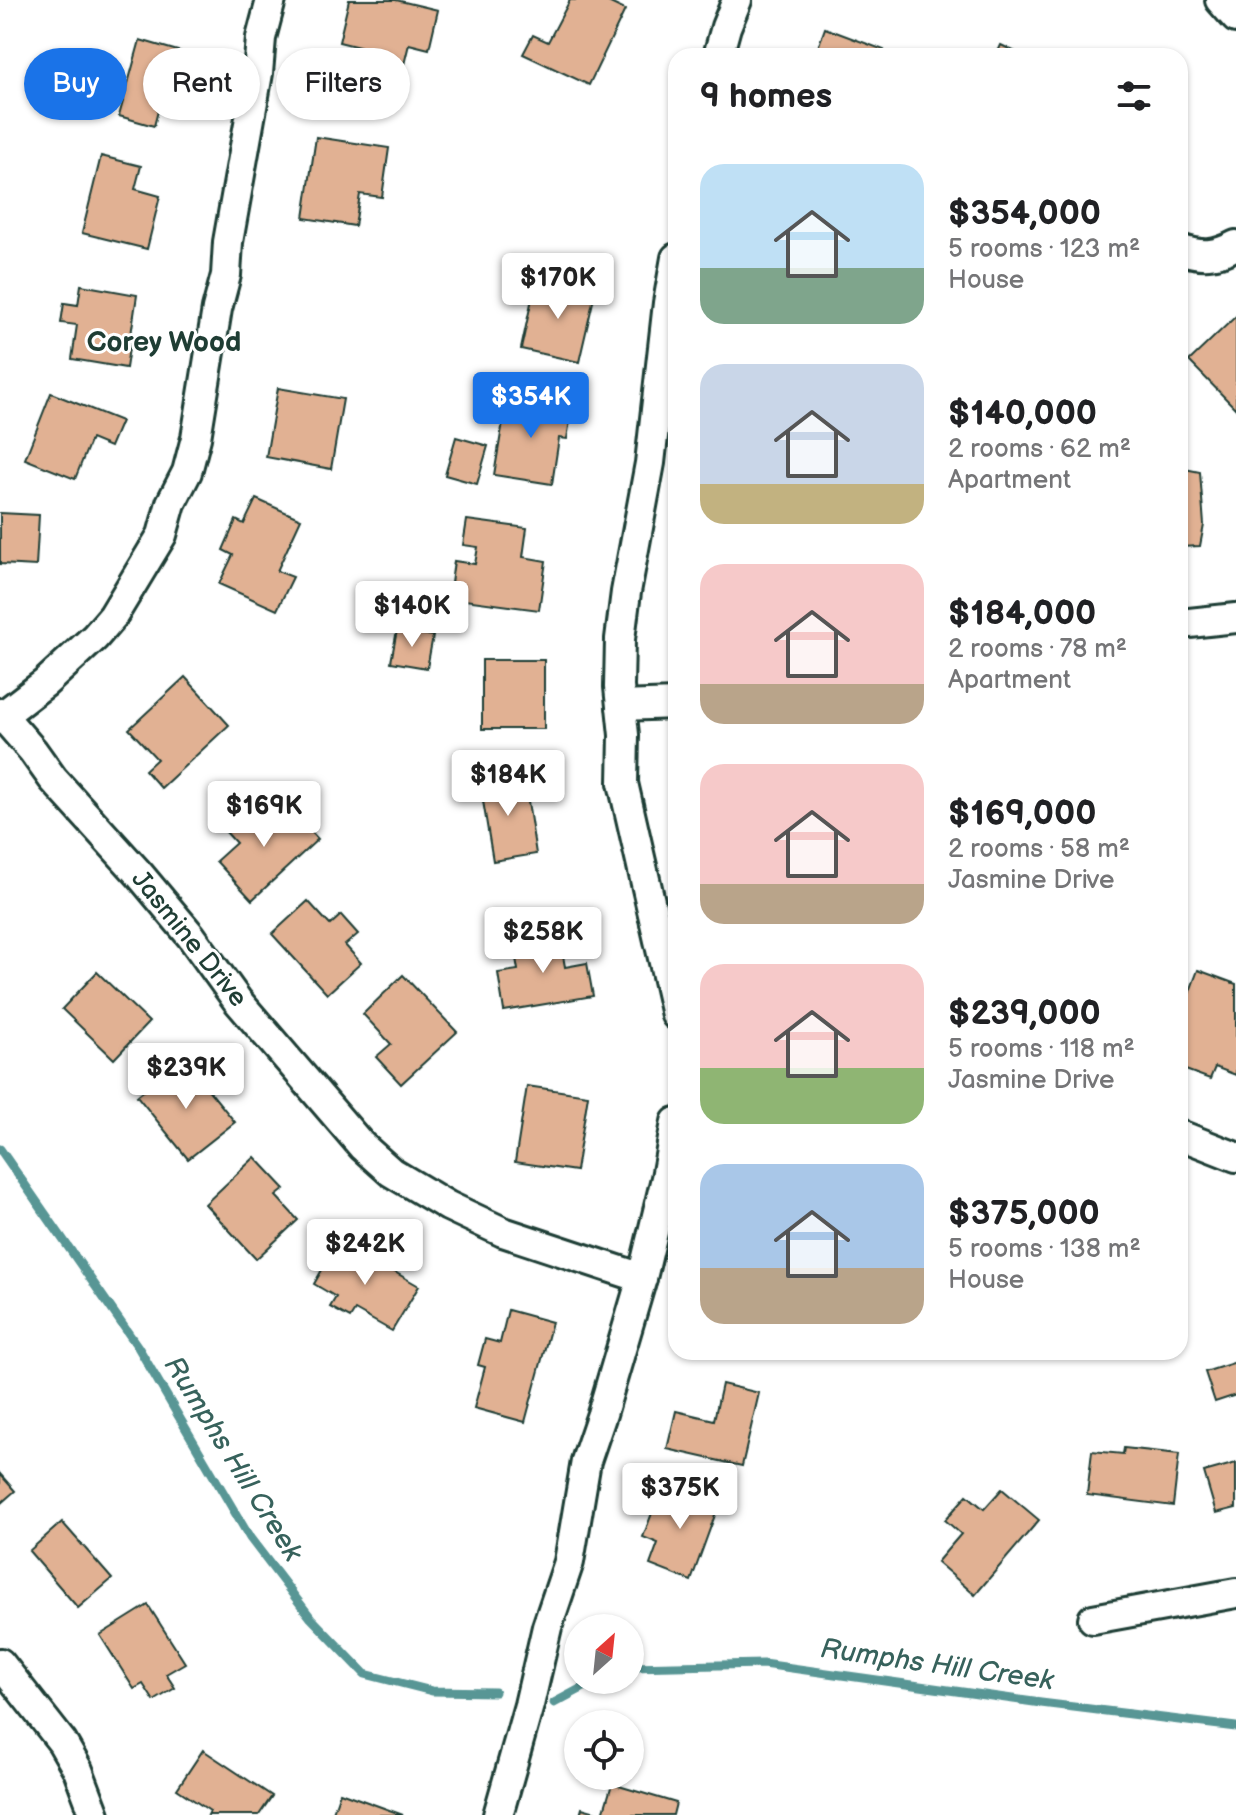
<!DOCTYPE html>
<meta charset="utf-8">
<style>
:root{--surface:#fff;--page:#f2f2f2;--text:#202124;--muted:#757577;--accent:#1a73e8}
body{margin:0;font-family:"Balsamiq Sans",sans-serif;background:var(--page);color:var(--text);height:100vh;display:flex;flex-direction:column;font-size:30px;white-space:nowrap}
*{box-sizing:border-box;margin:0}
p{font-size:26px;color:var(--muted)}
.icon{flex:none;width:44px;height:44px;fill:none;stroke:currentColor;stroke-width:2;stroke-linecap:round;stroke-linejoin:round}
.map{position:relative;flex:1;overflow:hidden}
.drawer{position:absolute;left:668px;top:48px;width:520px;height:1312px;display:flex;flex-direction:column;background:var(--surface);border-radius:24px;box-shadow:0 2px 6px #0004}
.drawer>*{flex:none}
.top-card{position:absolute;left:24px;top:48px;width:524px;height:72px;display:flex;gap:16px}
.needle{width:52px;rotate:27deg}
.fabs{position:absolute;left:564px;top:1614px;display:grid;gap:16px}
.fabs a{display:grid;place-items:center;width:80px;height:80px;border-radius:50%;background:var(--surface);box-shadow:0 2px 6px #0004;font-size:40px}
.price{position:absolute;translate:-50% -68px;padding:0 18px;border-radius:8px;background:#fff;color:#222;font-size:26px;line-height:52px;filter:drop-shadow(0 2px 4px #0008)}
.price::after{content:'';position:absolute;left:50%;top:48px;width:24px;height:18px;margin-left:-12px;background:inherit;clip-path:polygon(0 0,100% 0,50% 100%)}
.price.active{background:var(--accent);color:#fff}
ul{padding:0;list-style:none}
li{display:flex;align-items:center;gap:24px;height:200px;padding:0 32px}
li span{display:grid;place-items:center;flex:none;width:224px;height:160px;border-radius:24px;color:#555}
li>.icon{margin-inline-start:auto}
span .icon{width:96px;height:96px;fill:#fffc;stroke-width:1}
li b{font-size:34px}
h2{display:flex;justify-content:space-between;align-items:center;height:96px;padding:0 32px;font-size:34px}
.chip{padding:0 28px;border-radius:36px;background:var(--surface);box-shadow:0 2px 6px #0004;font-size:28px;line-height:72px}
.chip.active{background:var(--accent);color:#fff}
.map>svg:first-child{display:block}
.lines{fill:none;stroke-linecap:round;stroke-linejoin:round}
.stream{stroke:#599695;stroke-width:9}
.building{fill:#e1b193;stroke:#1f3d34;stroke-width:2}
.minor-casing{stroke:#1f3d34;stroke-width:34}
.minor{stroke:#fff;stroke-width:28}
.labels{text-anchor:middle;dominant-baseline:central;stroke-width:6;stroke-linejoin:round;paint-order:stroke}
.street-label{font-size:26px;fill:#1f3d34;stroke:#fff}
.neighbourhood-label{font-size:28px;font-weight:bold;fill:#1f3d34;stroke:#fff}
.water-label{font-size:28px;font-style:italic;fill:#37625c;stroke:#fff}
</style>
<div class="map">
<svg width="1236" height="1815" viewBox="0 0 1236 1815">
<rect width="100%" height="100%" fill="#fff"/>
<filter id="ink" filterUnits="userSpaceOnUse"><feTurbulence type="fractalNoise" baseFrequency=".0125" numOctaves="2"/><feDisplacementMap in="SourceGraphic" scale="16" xChannelSelector="R" yChannelSelector="G"/><feConvolveMatrix kernelMatrix="1 2 1 2 8 2 1 2 1" color-interpolation-filters="sRGB"/></filter>
<g filter="url(#ink)">
<g class="lines">
<g class="stream">
<polyline points="0,1149 138,1347 250,1538 311,1618 365,1674 432,1691 495,1692"/>
<polyline points="630,1667 763,1664 1041,1703 1236,1727"/>
<polyline points="554,1703 597,1680"/>
</g>
</g>
<g class="building">
<polygon points="349,0 396,0 438,10 429,49 409,44 399,85 357,75 363,48 339,42"/>
<polygon points="570,0 604,0 625,10 589,85 523,54 533,35 548,42"/>
<polygon points="825,28 884,50 882,56 815,56"/>
<polygon points="140,40 188,54 175,100 162,96 154,126 119,116"/>
<polygon points="1001,45 1024,56 996,56"/>
<polygon points="316,137 389,148 382,197 360,194 355,226 304,218"/>
<polygon points="101,156 141,166 135,189 160,196 147,249 82,233"/>
<polygon points="536,280 595,293 579,362 521,349"/>
<polygon points="81,285 137,295 126,368 72,359 77,325 61,323 64,303 78,305"/>
<polygon points="1236,316 1236,409 1189,361"/>
<polygon points="278,388 343,399 331,469 266,457"/>
<polygon points="51,393 121,421 110,447 91,439 75,479 25,459"/>
<polygon points="507,398 572,408 567,439 559,438 552,484 494,475"/>
<polygon points="456,437 488,446 477,484 445,475"/>
<polygon points="1180,468 1200,472 1204,525 1200,546 1180,547"/>
<polygon points="256,499 301,519 277,571 293,577 277,610 219,584 233,555 223,550 236,520 244,524"/>
<polygon points="0,513 39,515 36,566 0,564"/>
<polygon points="467,520 527,528 523,557 546,561 539,610 449,598 454,561 475,564 478,547 463,545"/>
<polygon points="397,630 433,636 427,668 391,662"/>
<rect x="482" y="660" width="62" height="69"/>
<polygon points="185,677 229,725 161,788 145,770 157,759 129,729"/>
<polygon points="524,776 536,854 493,861 480,783"/>
<polygon points="259,803 279,825 293,812 318,839 252,900 216,861 236,843 226,832"/>
<polygon points="308,901 330,925 341,915 358,934 345,945 361,963 327,994 272,934"/>
<polygon points="559,933 565,967 587,963 593,996 504,1011 498,973 518,970 513,940"/>
<polygon points="1198,970 1236,984 1236,1075 1215,1067 1210,1079 1180,1068 1180,1018"/>
<polygon points="97,972 149,1022 114,1059 62,1009"/>
<polygon points="403,975 457,1032 401,1084 376,1057 391,1044 363,1014"/>
<polygon points="174,1066 188,1085 198,1077 235,1122 188,1159 137,1096"/>
<polygon points="527,1086 588,1095 576,1171 515,1162"/>
<polygon points="255,1157 285,1189 276,1196 298,1220 256,1259 205,1204"/>
<polygon points="339,1240 419,1286 392,1331 355,1310 350,1318 330,1307 336,1297 314,1284"/>
<polygon points="508,1310 552,1322 525,1422 474,1408 485,1367 478,1365 485,1339 500,1343"/>
<polygon points="1236,1362 1236,1395 1215,1402 1205,1372"/>
<polygon points="722,1384 759,1393 742,1466 667,1449 676,1411 714,1420"/>
<polygon points="1124,1448 1179,1454 1173,1506 1087,1495 1092,1451 1123,1454"/>
<polygon points="1236,1463 1236,1508 1216,1513 1204,1472"/>
<polygon points="0,1474 15,1491 0,1504"/>
<polygon points="663,1484 719,1504 691,1581 650,1565 658,1543 643,1537"/>
<polygon points="1002,1489 1039,1520 975,1595 937,1562 961,1534 945,1520 967,1495 984,1509"/>
<polygon points="62,1522 112,1579 78,1608 29,1551"/>
<polygon points="148,1605 185,1663 166,1674 175,1688 154,1701 143,1684 134,1689 100,1635"/>
<polygon points="203,1750 272,1796 259,1815 208,1815 210,1811 177,1789"/>
<polygon points="612,1784 676,1803 673,1815 580,1815 582,1808 603,1814"/>
<polygon points="340,1792 403,1815 332,1815"/>
</g>
<g class="lines">
<defs>
<g id="minor">
<polyline points="1220,0 1236,18"/>
<polyline points="718,56 726,27 737,0"/>
<path d="M1180,249C1201,257 1216,256 1236,245"/>
<polyline points="676,258 668,303 650,463 626,592 620,639 619,687 624,735 623,783 676,1015"/>
<polyline points="1180,624 1236,618"/>
<polyline points="621,706 676,704"/>
<polyline points="0,713 33,751 53,779 140,875 191,936 237,1000 362,1146 391,1172 448,1206 503,1232 642,1278"/>
<polyline points="2,716 45,683 95,637 113,616 162,535 171,503 187,472 196,438 217,309 226,275 228,242 258,73 261,38 271,0"/>
<polyline points="1180,1135 1236,1157"/>
<polyline points="1093,1619 1236,1593"/>
<polyline points="0,1663 62,1742 78,1770 95,1815"/>
<polyline points="498,1815 529,1705 547,1627 569,1562 586,1461 602,1414 642,1278 666,1178 676,1122"/>
</g>
</defs>
<use href="#minor" class="minor-casing"/>
<use href="#minor" class="minor"/>
</g>
</g>
<g class="labels">
<g class="street-label">
<text transform="translate(189 939) rotate(51)">Jasmine Drive</text>
</g>
<g class="neighbourhood-label">
<text x="164" y="342">Corey Wood</text>
</g>
<g class="water-label">
<text transform="translate(233 1459) rotate(58)">Rumphs Hill Creek</text>
<text transform="translate(937 1665) rotate(8)">Rumphs Hill Creek</text>
</g>
</g>
</svg>
<div class="fabs">
<a><svg class="needle" viewBox="-14 -14 28 28"><path d="M0-13l5 13h-10z" fill="#e53935"/><path d="M0 13l5-13h-10z" fill="#757577"/></svg></a>
<a><svg class="icon" aria-label="locate" viewBox="0 0 24 24"><circle cx="12" cy="12" r="6"/><path d="M12 2v4M12 18v4M2 12h4M18 12h4"/></svg></a>
</div>
<b class="price" style="left:558px;top:321px">$170K</b>
<b class="price active" style="left:531px;top:440px">$354K</b>
<b class="price" style="left:412px;top:649px">$140K</b>
<b class="price" style="left:508px;top:818px">$184K</b>
<b class="price" style="left:264px;top:849px">$169K</b>
<b class="price" style="left:543px;top:975px">$258K</b>
<b class="price" style="left:186px;top:1111px">$239K</b>
<b class="price" style="left:365px;top:1287px">$242K</b>
<b class="price" style="left:680px;top:1531px">$375K</b>
<div class="top-card">
<a class="chip active">Buy</a>
<a class="chip">Rent</a>
<a class="chip">Filters</a>
</div>
<section class="drawer">
<h2>9 homes<svg class="icon" aria-label="filters" viewBox="0 0 24 24"><path d="M4 7h16M4 17h16"/><circle cx="9" cy="7" r="2"/><circle cx="15" cy="17" r="2"/></svg></h2>
<ul>
<li><span style="background:linear-gradient(#bfe0f5 65%,#7fa58c 0)"><svg class="icon" aria-label="home" viewBox="0 0 24 24"><path d="M3 11l9-7 9 7M6 9v11h12V9"/></svg></span><div><b>$354,000</b><p>5 rooms · 123 m²</p><p>House</p></div></li>
<li><span style="background:linear-gradient(#c9d6e8 75%,#c2b280 0)"><svg class="icon" aria-label="home" viewBox="0 0 24 24"><path d="M3 11l9-7 9 7M6 9v11h12V9"/></svg></span><div><b>$140,000</b><p>2 rooms · 62 m²</p><p>Apartment</p></div></li>
<li><span style="background:linear-gradient(#f6c9c9 75%,#b9a48a 0)"><svg class="icon" aria-label="home" viewBox="0 0 24 24"><path d="M3 11l9-7 9 7M6 9v11h12V9"/></svg></span><div><b>$184,000</b><p>2 rooms · 78 m²</p><p>Apartment</p></div></li>
<li><span style="background:linear-gradient(#f6c9c9 75%,#b9a48a 0)"><svg class="icon" aria-label="home" viewBox="0 0 24 24"><path d="M3 11l9-7 9 7M6 9v11h12V9"/></svg></span><div><b>$169,000</b><p>2 rooms · 58 m²</p><p>Jasmine Drive</p></div></li>
<li><span style="background:linear-gradient(#f6c9c9 65%,#8fb573 0)"><svg class="icon" aria-label="home" viewBox="0 0 24 24"><path d="M3 11l9-7 9 7M6 9v11h12V9"/></svg></span><div><b>$239,000</b><p>5 rooms · 118 m²</p><p>Jasmine Drive</p></div></li>
<li><span style="background:linear-gradient(#a9c7e8 65%,#b9a48a 0)"><svg class="icon" aria-label="home" viewBox="0 0 24 24"><path d="M3 11l9-7 9 7M6 9v11h12V9"/></svg></span><div><b>$375,000</b><p>5 rooms · 138 m²</p><p>House</p></div></li>
</ul>
</section>
</div>
